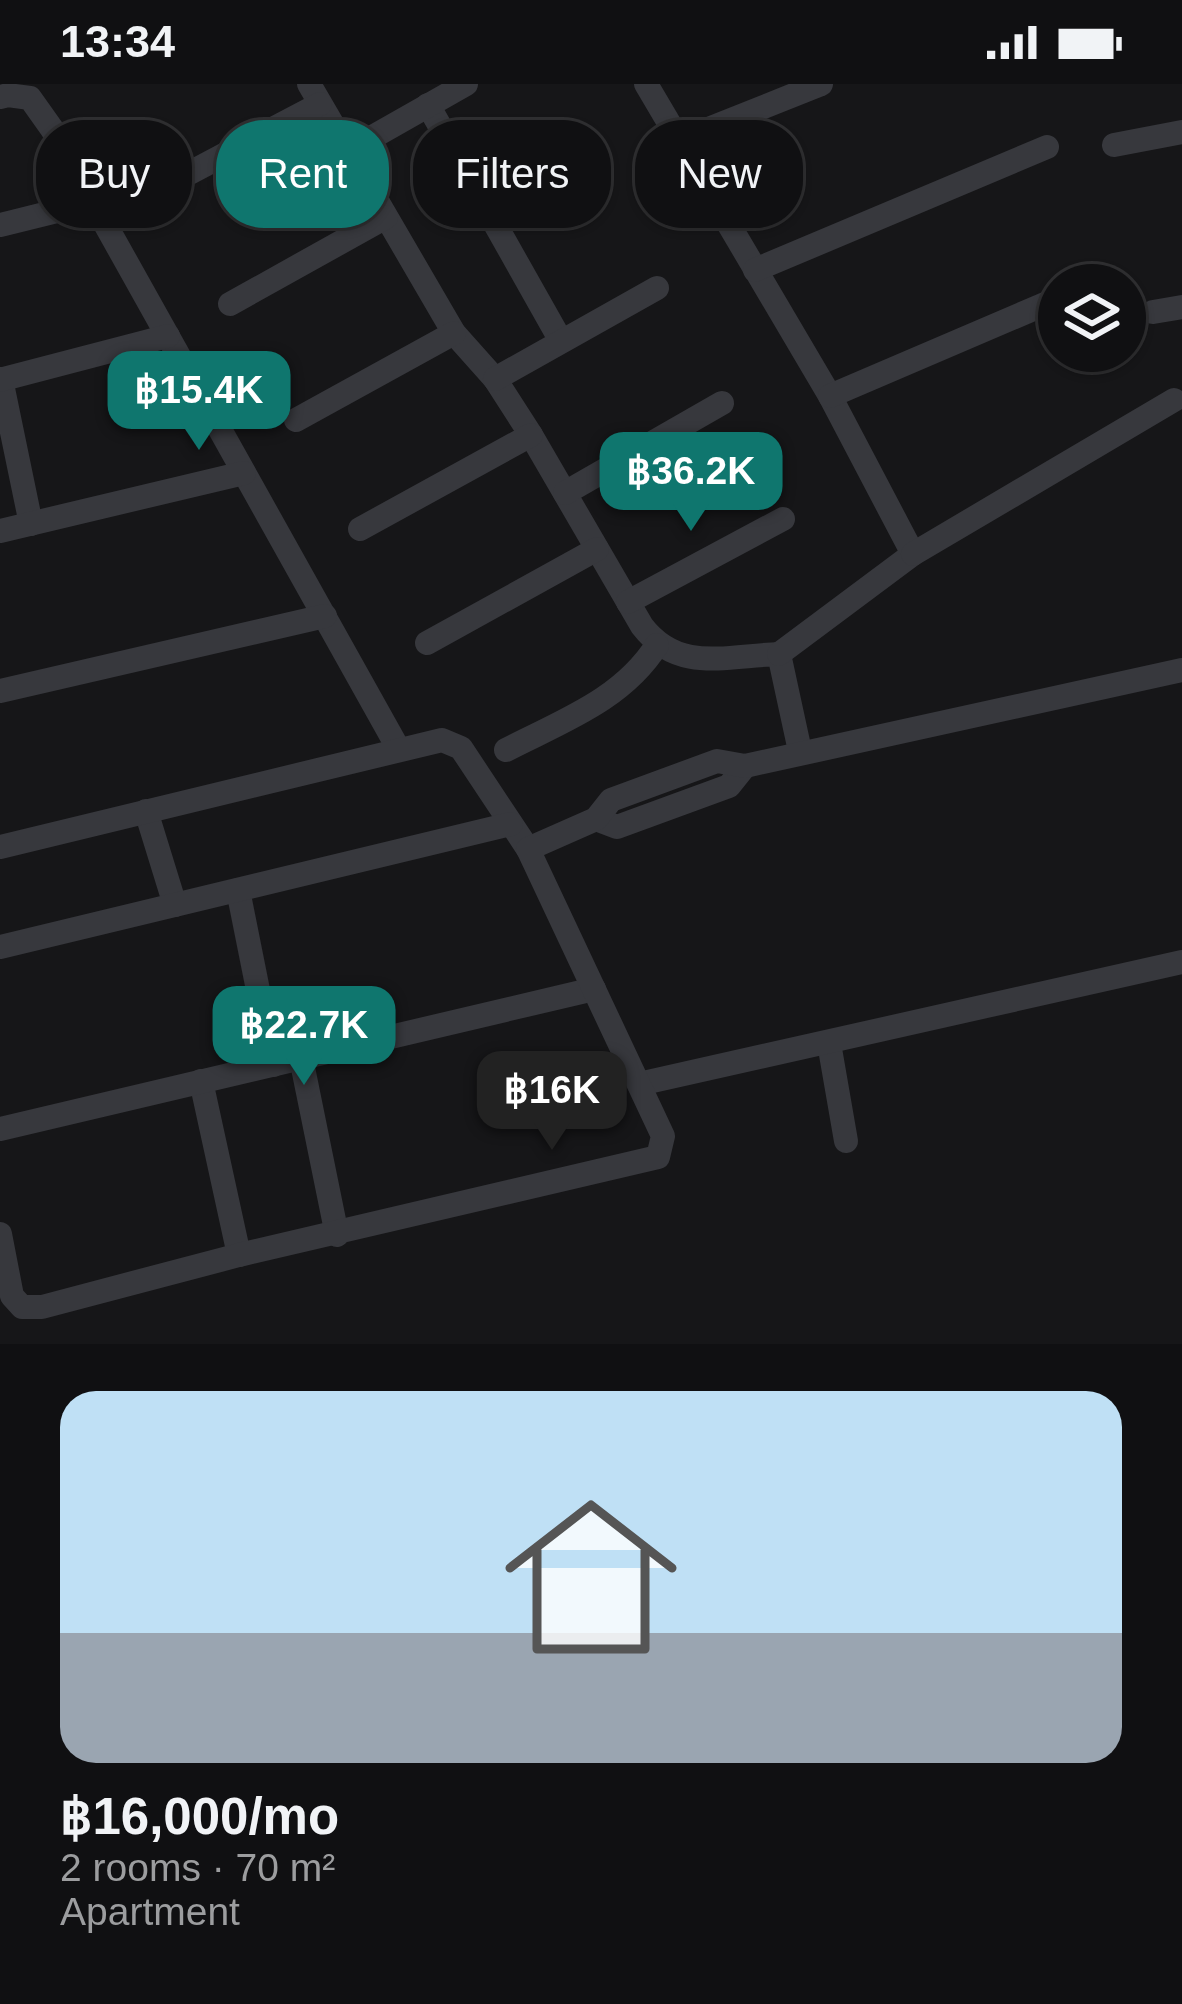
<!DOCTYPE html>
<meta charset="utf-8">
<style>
:root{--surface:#101012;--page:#1e1e20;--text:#f1f3f6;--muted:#9c9d9f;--line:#303032;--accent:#0f766e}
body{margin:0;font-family:Helvetica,sans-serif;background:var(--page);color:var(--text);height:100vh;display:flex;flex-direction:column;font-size:45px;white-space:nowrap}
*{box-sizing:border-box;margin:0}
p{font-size:39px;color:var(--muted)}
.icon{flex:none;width:66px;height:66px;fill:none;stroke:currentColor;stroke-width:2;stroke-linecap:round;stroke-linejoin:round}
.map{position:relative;height:1260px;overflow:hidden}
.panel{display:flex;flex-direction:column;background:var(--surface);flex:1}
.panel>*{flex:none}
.guide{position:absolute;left:36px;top:36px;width:1110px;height:108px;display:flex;gap:24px}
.buttons{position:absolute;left:1038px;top:180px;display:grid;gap:24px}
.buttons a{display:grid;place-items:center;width:108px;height:108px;border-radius:50%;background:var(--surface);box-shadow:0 3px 9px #0004,0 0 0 3px var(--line);font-size:60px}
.price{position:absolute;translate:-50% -102px;padding:0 27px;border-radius:24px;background:var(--accent);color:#fff;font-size:39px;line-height:78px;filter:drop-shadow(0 3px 6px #0008)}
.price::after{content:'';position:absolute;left:50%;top:72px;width:36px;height:27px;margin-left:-18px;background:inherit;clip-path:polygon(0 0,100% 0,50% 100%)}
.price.on{background:#222;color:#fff}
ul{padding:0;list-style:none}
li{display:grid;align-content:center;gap:24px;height:636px;padding:0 60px}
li+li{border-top:3px solid var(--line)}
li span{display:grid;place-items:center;height:372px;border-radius:36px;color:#555}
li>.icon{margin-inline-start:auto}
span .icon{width:216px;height:216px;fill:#fffc;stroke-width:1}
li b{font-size:51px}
.pill{padding:0 42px;border-radius:48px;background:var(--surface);box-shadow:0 3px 9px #0004,0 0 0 3px var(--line);font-size:42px;line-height:108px}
.pill.on{background:var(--accent);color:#fff}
.status{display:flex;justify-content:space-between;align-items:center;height:84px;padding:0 60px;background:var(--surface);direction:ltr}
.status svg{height:33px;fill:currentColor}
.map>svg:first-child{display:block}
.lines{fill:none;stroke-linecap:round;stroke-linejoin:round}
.street{stroke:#37383d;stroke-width:24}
</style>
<div class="status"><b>13:34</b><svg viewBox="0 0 49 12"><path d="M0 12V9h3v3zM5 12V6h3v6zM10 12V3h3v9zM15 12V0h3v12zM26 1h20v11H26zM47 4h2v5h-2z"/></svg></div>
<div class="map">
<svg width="1182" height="1260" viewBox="0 0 1182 1260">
<rect width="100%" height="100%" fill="#161618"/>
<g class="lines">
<g class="street">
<path d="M309,0L454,249L495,295L531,351L642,542C678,589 725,572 779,570L800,667"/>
<polyline points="646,0 830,312 913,470 779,570"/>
<polyline points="0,13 8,11 30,14 52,45 398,664"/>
<polyline points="428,21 561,257"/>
<polyline points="681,56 821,0"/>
<polyline points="1114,61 1182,48"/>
<polyline points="348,67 466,0"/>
<polyline points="165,102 320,20"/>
<polyline points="494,138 590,83"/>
<polyline points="0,141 93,118"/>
<polyline points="755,186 1047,63"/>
<polyline points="1091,201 1096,199"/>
<polyline points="230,220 386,133"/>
<polyline points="1153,228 1182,223"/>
<polyline points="1,295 31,440"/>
<polyline points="495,295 657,204"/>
<polyline points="0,296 168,252"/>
<polyline points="830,312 1059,214"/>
<polyline points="296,336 454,249"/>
<polyline points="565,409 722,319"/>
<polyline points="360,445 531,351"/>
<polyline points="0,447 244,389"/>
<polyline points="913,470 1174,316"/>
<polyline points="628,518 783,435"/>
<polyline points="427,559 597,465"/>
<polyline points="0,607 325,532"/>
<path d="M506,666C562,637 622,616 657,561"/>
<polyline points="146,727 175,821"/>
<polyline points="596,735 617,743 729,702 745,682"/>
<polyline points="0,763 442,656 461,664 528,765"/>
<polyline points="238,806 273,981"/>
<polyline points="0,863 511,740"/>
<polyline points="829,959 846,1057"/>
<polyline points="301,974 337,1151"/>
<polyline points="201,997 239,1171"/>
<polyline points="639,1000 1182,878"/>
<polyline points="0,1045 594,905"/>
<polyline points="0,1150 12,1212 22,1223 42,1223 239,1171 658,1073 663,1052 528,765 596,735 611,716 717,677 745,682 1182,586"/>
</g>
</g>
</svg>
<div class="buttons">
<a><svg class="icon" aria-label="layers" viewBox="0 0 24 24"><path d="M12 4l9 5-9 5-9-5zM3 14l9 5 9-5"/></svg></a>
</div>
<b class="price" style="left:199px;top:369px">฿15.4K</b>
<b class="price" style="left:691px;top:450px">฿36.2K</b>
<b class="price" style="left:304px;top:1004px">฿22.7K</b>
<b class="price on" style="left:552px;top:1069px">฿16K</b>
<div class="guide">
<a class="pill">Buy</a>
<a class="pill on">Rent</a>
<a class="pill">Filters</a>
<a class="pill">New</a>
</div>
</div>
<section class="panel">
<ul>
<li><span style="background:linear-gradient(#bfe0f5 65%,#9aa5b1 0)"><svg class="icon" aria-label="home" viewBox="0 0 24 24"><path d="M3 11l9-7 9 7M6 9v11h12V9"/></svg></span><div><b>฿16,000/mo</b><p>2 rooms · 70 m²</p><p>Apartment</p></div></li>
</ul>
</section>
